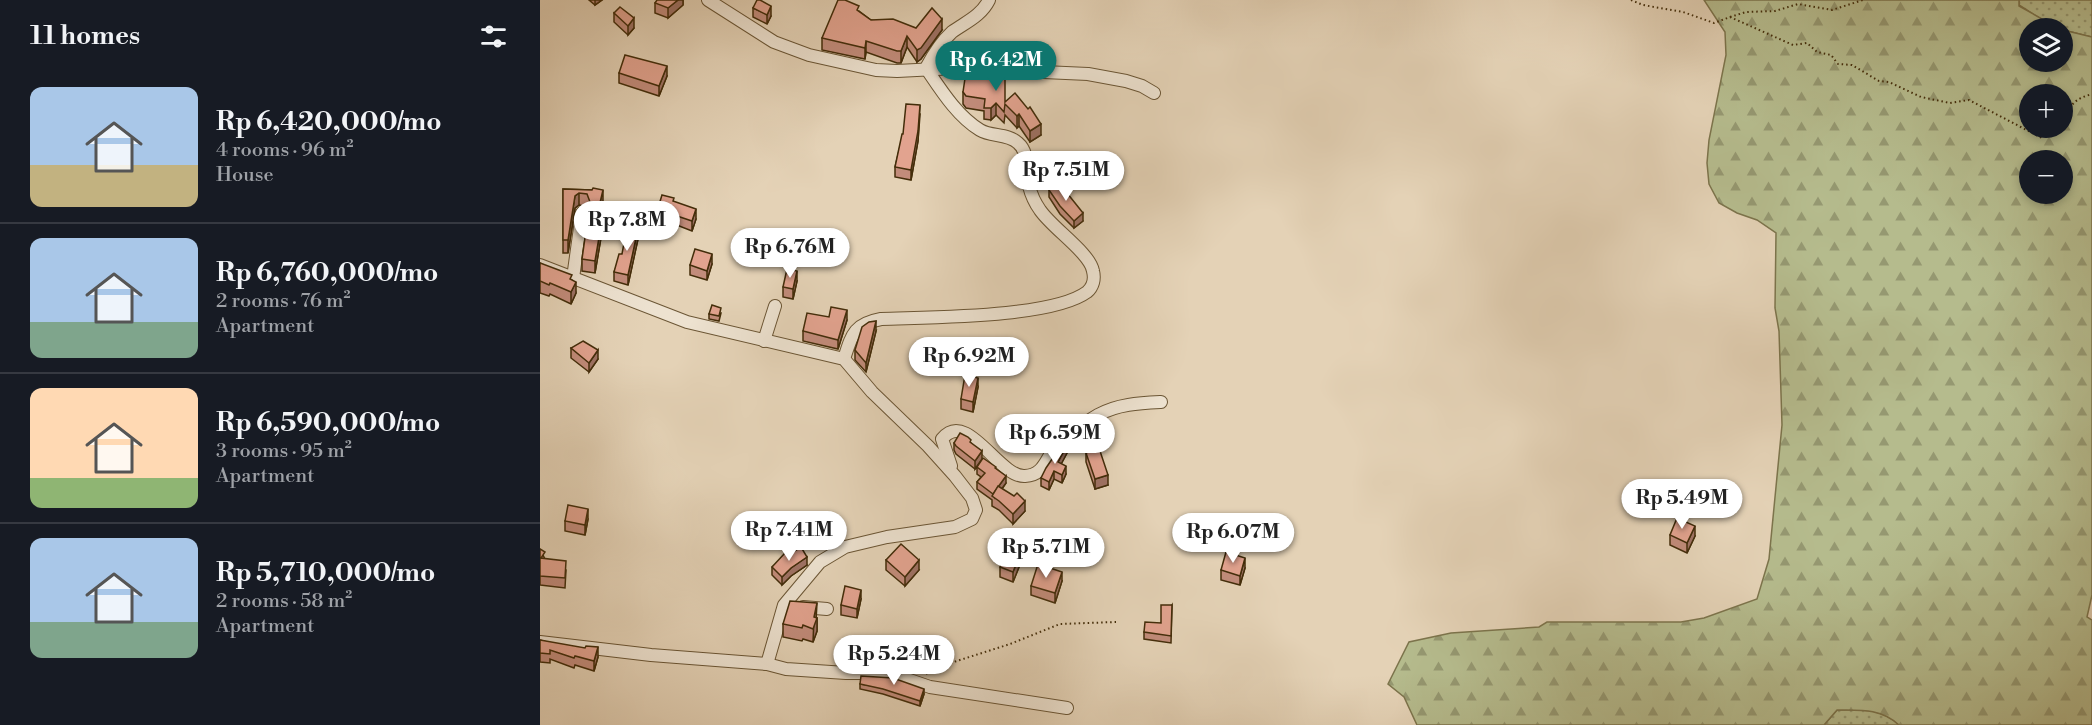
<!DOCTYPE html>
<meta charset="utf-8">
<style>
:root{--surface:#171b24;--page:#242831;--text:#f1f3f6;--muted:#9ea1a6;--line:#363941;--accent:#0f766e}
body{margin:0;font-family:"Libre Bodoni",serif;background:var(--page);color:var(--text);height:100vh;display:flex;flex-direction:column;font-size:22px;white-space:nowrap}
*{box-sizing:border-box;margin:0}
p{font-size:20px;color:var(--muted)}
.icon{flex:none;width:33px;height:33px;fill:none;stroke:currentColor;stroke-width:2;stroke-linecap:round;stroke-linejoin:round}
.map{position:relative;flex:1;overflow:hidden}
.panel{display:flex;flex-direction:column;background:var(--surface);width:540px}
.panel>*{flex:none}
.tools{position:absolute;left:1479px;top:18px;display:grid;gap:12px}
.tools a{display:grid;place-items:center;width:54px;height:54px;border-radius:50%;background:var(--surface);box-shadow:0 3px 9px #0003;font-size:30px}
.price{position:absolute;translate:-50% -51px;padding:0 14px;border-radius:21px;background:#fff;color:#222;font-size:20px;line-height:39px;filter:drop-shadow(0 2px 3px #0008)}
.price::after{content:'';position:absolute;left:50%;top:36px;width:18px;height:14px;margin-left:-9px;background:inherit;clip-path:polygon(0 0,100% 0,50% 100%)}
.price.active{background:var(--accent);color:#fff}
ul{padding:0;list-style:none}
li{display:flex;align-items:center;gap:18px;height:150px;padding:0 30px}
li+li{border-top:2px solid var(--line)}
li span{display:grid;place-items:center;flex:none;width:168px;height:120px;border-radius:12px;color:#555}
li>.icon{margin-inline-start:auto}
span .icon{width:72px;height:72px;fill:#fffc;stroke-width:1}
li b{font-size:26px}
h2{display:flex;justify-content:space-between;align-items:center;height:72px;padding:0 30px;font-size:26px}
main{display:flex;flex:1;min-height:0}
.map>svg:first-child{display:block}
.grass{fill:url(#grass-dots);stroke:#7c744c;stroke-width:1.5}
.forest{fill:url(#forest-firs);stroke:#7c744c;stroke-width:1.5;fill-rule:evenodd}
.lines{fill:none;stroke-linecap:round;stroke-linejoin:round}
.minor-casing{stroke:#6b5635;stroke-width:14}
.path{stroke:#432d0a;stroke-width:2;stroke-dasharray:1.5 3;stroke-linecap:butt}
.minor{stroke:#ede2d0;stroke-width:12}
.wall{fill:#c28c7b;stroke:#432d0a;stroke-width:1.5}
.shaded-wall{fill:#9e7264;stroke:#432d0a;stroke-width:1.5}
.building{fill:#e2a38f;stroke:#432d0a;stroke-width:1.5}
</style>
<main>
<section class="panel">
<h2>11 homes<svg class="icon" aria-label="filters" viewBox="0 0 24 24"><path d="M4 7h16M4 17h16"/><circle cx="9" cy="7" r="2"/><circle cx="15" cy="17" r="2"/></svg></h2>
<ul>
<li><span style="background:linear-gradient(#a9c7e8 65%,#c2b280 0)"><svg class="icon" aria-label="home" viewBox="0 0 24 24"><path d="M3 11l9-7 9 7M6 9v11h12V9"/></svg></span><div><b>Rp 6,420,000/mo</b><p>4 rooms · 96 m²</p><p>House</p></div></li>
<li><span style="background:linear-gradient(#a9c7e8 70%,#7fa58c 0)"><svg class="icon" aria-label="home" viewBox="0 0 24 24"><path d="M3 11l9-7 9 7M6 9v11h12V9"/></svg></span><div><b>Rp 6,760,000/mo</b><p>2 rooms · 76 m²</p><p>Apartment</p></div></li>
<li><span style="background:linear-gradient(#ffd9b3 75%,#8fb573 0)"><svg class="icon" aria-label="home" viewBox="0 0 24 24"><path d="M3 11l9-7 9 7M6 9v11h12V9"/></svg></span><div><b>Rp 6,590,000/mo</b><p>3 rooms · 95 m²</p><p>Apartment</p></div></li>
<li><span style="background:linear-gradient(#a9c7e8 70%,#7fa58c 0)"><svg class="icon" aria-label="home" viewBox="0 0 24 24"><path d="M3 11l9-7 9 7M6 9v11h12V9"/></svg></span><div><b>Rp 5,710,000/mo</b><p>2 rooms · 58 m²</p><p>Apartment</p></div></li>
</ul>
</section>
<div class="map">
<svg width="1552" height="725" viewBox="0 0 1552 725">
<defs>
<pattern id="grass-dots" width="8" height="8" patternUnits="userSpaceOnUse" patternTransform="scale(1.5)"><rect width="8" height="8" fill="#b5bb8d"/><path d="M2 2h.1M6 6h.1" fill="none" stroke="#959871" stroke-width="1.8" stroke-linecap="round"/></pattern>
<pattern id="forest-firs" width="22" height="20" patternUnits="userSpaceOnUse" patternTransform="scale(1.5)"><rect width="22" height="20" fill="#b5bb8d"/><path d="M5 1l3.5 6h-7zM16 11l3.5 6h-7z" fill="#959871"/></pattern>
</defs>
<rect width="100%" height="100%" fill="#e4d2b6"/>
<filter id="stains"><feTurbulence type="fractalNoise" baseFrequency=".00333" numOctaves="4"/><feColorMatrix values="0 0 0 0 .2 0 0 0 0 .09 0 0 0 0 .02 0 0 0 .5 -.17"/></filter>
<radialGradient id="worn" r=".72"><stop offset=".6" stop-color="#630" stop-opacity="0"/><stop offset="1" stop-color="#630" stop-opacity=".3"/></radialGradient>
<g class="grass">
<polygon points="1479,0 1552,0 1552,37 1515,28 1479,5"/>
<path d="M1297,710C1320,710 1341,707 1359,725H1284Z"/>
</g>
<path class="forest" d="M1164,0H1479V6L1518,28H1490V62H1522L1523,30L1552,37V595L1547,617L1552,620V725H1359C1341,708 1320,710 1297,710L1284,725H877L864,697L848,684L869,642L911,633L999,627L1007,622H1141L1164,618L1217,599L1229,559L1242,425L1239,331L1235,308L1236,233L1217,220L1197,213L1179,203L1169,184L1167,163L1169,140L1186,55L1185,32ZM1490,94H1522V128H1490ZM1490,160H1522V194H1490Z"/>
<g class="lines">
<defs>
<g id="minor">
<polyline points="168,0 234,42 269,55 336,70 357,71 416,68 548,74 586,81 602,86 614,93"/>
<polyline points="0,265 147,322 304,359 332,392 388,446 415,476 432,498 436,510 432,519 415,527 347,537 305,547 280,562 244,605 227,664 111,655 0,642"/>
<polyline points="33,278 42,213"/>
<polyline points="224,341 235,306"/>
<path d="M304,359C312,334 314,324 341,319C388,317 512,318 547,292C553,287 555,279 553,271C550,253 512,228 500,210C495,203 491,194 489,186C485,171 490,153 478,143C468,133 451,137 440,130C417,116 401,90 386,68C393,55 401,42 412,32C426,22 441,16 449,0"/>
<path d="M411,466L402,439C427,408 459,478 485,476C503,475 505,461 514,449C525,436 543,424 558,415C577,404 600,403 621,402"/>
<polyline points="263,607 287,609"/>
<polyline points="227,664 246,669 306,673 339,673 355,675 390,687 527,708"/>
</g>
</defs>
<use href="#minor" class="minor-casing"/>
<g class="path">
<polyline points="1091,0 1103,5 1143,12 1174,23 1190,17 1253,45 1267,43 1277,52 1291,55 1298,64 1312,65 1339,81 1349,82 1381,97 1410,103 1429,100 1502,138 1514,128"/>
<polyline points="1190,17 1206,12 1235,11 1258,4 1292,10 1323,0"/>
<path d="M1522,123L1526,121C1529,104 1535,99 1552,94"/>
<polyline points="386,674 398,667 470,644 520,624 576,622"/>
</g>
<use href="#minor" class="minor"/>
</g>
<g class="wall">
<polygon points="49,0 62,0 55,5"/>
<polygon points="143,0 143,5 128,18 115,13 115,3"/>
<polygon points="213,8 231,16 227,24 213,17"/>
<polygon points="319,11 331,20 376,28 402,30 381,59 377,62 367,47 361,63 357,63 326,52 325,59 282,50 282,38"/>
<polygon points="74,13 94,28 88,35 74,22"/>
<polygon points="79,73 127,76 119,96 79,83"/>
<polygon points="423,92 465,102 501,135 490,142 479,126 477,128 465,115 464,123 456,115 451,120 444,119 444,111 426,108 423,104"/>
<polygon points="380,115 378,141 371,180 355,177 355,167 363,134"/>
<polygon points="23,189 52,190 63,203 62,208 64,220 55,273 42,271 42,259 49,211 47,206 39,205 35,208 28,253 23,253"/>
<polygon points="509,190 543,221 534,228 520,214 509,197"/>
<polygon points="134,202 156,219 152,231 134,224 134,221 118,217 118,208"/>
<polygon points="98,239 88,285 74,281 74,272 82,254"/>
<polygon points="0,263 32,280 36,293 31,304 10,294 9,296 0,293"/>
<polygon points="172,264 167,280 150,275 150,265"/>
<polygon points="257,281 253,299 243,297 243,287"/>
<polygon points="181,313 179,321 169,319 169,314"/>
<polygon points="289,317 307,320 298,349 263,341 263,331"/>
<polygon points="336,331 326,372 315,360 315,350"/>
<polygon points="31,348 58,359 49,372 31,358"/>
<polygon points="438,387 433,412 421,409 421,399"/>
<polygon points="414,443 431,443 442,459 456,469 466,483 462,489 485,511 473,524 459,510 452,506 452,500 437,489 437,482 441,477 437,474 437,467 435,469 416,454 414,450"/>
<polygon points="527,453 521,464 526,474 522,483 514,479 509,490 501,486 501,478"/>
<polygon points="546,453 568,485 555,489 546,462"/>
<polygon points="48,519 45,535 25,531 25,521"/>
<polygon points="1130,535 1155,536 1147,553 1130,545"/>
<polygon points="0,549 5,559 26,570 25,588 0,585"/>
<polygon points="248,555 267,565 251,576 242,585 232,575 232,567"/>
<polygon points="346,560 379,570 365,586 346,570"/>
<polygon points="481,562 473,582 460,577 460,567"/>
<polygon points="705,568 700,585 681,580 681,570"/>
<polygon points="522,581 515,603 491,595 491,586"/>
<polygon points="321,599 317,618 301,615 301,605"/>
<polygon points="632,605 631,643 604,639 604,632 621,623"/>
<polygon points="277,618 277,631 273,642 263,639 262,641 243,637 243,624"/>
<polygon points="0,640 58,657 54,671 35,665 34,668 10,659 10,663 0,662"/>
<polygon points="320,684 384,694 380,706 343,694 320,689"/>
</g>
<g class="shaded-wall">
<polygon points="55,0 62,0 55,5"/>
<polygon points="138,0 143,0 143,5 128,18 128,8"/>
<polygon points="231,6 231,16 227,24 227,15"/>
<polygon points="94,18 94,28 88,35 88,26"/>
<polygon points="402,19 402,30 381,59 377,62 377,50"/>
<polygon points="367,36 367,47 361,63 361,51"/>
<polygon points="326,41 326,52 325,59 325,48"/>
<polygon points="127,66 127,76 119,96 119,86"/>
<polygon points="456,103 456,115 451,120 451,108"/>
<polygon points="380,105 378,141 371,180 371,170"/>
<polygon points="479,114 479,126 477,128 477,116"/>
<polygon points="501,124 501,135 490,142 490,131"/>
<polygon points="63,190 63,203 59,220 59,207"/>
<polygon points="39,193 39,205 35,208 28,253 28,240 35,196"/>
<polygon points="64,208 64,220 55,273 55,261"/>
<polygon points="156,209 156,219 152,231 152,221"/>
<polygon points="543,213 543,221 534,228 534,221"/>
<polygon points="98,229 98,239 88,285 88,275"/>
<polygon points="172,254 172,264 167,280 167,271"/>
<polygon points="257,271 257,281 253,299 253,289"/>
<polygon points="36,282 36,293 31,304 31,292"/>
<polygon points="307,310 307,320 298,349 298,340"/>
<polygon points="336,321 336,331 326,372 326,363"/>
<polygon points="58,350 58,359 49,372 49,363"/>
<polygon points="438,378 438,387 433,412 433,402"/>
<polygon points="527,445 527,453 518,470 518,462"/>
<polygon points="442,451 442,459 435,469 435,461"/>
<polygon points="526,466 526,474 522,483 522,475"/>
<polygon points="514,471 514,479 509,490 509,482"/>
<polygon points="568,475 568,485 555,489 555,479"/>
<polygon points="466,476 466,483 455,498 453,494"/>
<polygon points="485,501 485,511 473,524 473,514"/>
<polygon points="48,509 48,519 45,535 45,525"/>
<polygon points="1155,526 1155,536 1147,553 1147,543"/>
<polygon points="481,552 481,562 473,582 473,572"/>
<polygon points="267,557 267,565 251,576 242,585 242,577 251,568"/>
<polygon points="705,558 705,568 700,585 700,576"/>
<polygon points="379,560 379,570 365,586 365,577"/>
<polygon points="522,572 522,581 515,603 515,593"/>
<polygon points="321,590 321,599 317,618 317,609"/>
<polygon points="277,603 276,621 277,618 277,631 273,642 274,617"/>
<polygon points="58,647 58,657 54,671 54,661"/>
<polygon points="384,689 384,694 380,706 380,701"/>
</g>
<g class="building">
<polygon points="117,0 138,0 128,8 115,3"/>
<polygon points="217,0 220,0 231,6 227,15 213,8"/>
<polygon points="298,0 305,0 319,6 317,10 331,20 353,19 376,28 392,8 402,19 381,48 377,50 367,36 361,51 357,51 326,41 325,48 282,38"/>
<polygon points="80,7 94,18 88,26 74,13"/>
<polygon points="85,55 127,66 119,86 79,73"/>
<polygon points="427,65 465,67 465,102 475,93 488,109 490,107 501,124 490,131 479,114 477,116 465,104 464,112 456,103 451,108 444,108 445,99 426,96 423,92"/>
<polygon points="366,104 380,105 378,131 371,170 355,167 362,134 363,134"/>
<polygon points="519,183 543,213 534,221 520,206 509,190"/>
<polygon points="53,188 63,190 59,207 64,208 55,261 42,259 50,202 47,194 39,193 35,196 28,240 23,240 23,189 52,190"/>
<polygon points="122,195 134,198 133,201 156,209 152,221 134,215 135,212 118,208"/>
<polygon points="87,227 98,229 88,275 74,272 79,254 82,254"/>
<polygon points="155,249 172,254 167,271 150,265"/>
<polygon points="0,263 32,275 30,279 36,282 31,292 10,283 9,285 0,281"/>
<polygon points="247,269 257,271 253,289 243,287"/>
<polygon points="172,305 181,308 179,316 169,314"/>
<polygon points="291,307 307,310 298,340 263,331 267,313 289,317"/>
<polygon points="336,321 326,363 315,350 322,327 329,322"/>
<polygon points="43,341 58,350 49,363 31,348"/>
<polygon points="425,375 438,378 433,402 421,399"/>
<polygon points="420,433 428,437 431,440 430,442 442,451 435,461 416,446 414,443"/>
<polygon points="523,443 527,445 518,462 526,466 522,475 514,471 509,482 501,478 506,468"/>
<polygon points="559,448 568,475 555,479 546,453"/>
<polygon points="443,458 456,467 455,468 466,476 453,494 437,482 445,473 437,467"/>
<polygon points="458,486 474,496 477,493 485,501 473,514 459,501 452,496"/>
<polygon points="28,505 48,509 45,525 25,521"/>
<polygon points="1137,518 1155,526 1147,543 1130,535"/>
<polygon points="361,544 379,560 365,577 346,560"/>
<polygon points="261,547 267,557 251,568 242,577 232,567 245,553 248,555"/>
<polygon points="467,547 481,552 473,572 460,567"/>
<polygon points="0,549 5,552 1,558 26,561 25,578 0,576"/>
<polygon points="686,552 705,558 700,576 681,570"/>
<polygon points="498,564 522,572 515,593 491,586"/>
<polygon points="305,586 321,590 317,609 301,605"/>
<polygon points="250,601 277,603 274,617 277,618 273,629 263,625 262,628 243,624"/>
<polygon points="621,605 632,605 631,636 604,632 605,622 621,623"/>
<polygon points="0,640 45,648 46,646 58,647 54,661 35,656 34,658 10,650 10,654 0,653"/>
<polygon points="321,676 353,678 384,689 380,701 343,689 320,684"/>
</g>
<rect width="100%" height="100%" filter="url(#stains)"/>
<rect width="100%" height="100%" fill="url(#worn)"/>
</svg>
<div class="tools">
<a><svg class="icon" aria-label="layers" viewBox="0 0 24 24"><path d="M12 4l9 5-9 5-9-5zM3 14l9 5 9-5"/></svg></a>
<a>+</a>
<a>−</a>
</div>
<b class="price active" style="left:456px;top:92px">Rp 6.42M</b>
<b class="price" style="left:526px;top:202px">Rp 7.51M</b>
<b class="price" style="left:87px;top:252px">Rp 7.8M</b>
<b class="price" style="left:250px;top:279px">Rp 6.76M</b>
<b class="price" style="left:429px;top:388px">Rp 6.92M</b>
<b class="price" style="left:515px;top:465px">Rp 6.59M</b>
<b class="price" style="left:1142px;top:530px">Rp 5.49M</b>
<b class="price" style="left:249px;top:562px">Rp 7.41M</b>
<b class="price" style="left:693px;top:564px">Rp 6.07M</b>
<b class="price" style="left:506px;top:579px">Rp 5.71M</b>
<b class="price" style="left:354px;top:686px">Rp 5.24M</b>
</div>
</main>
